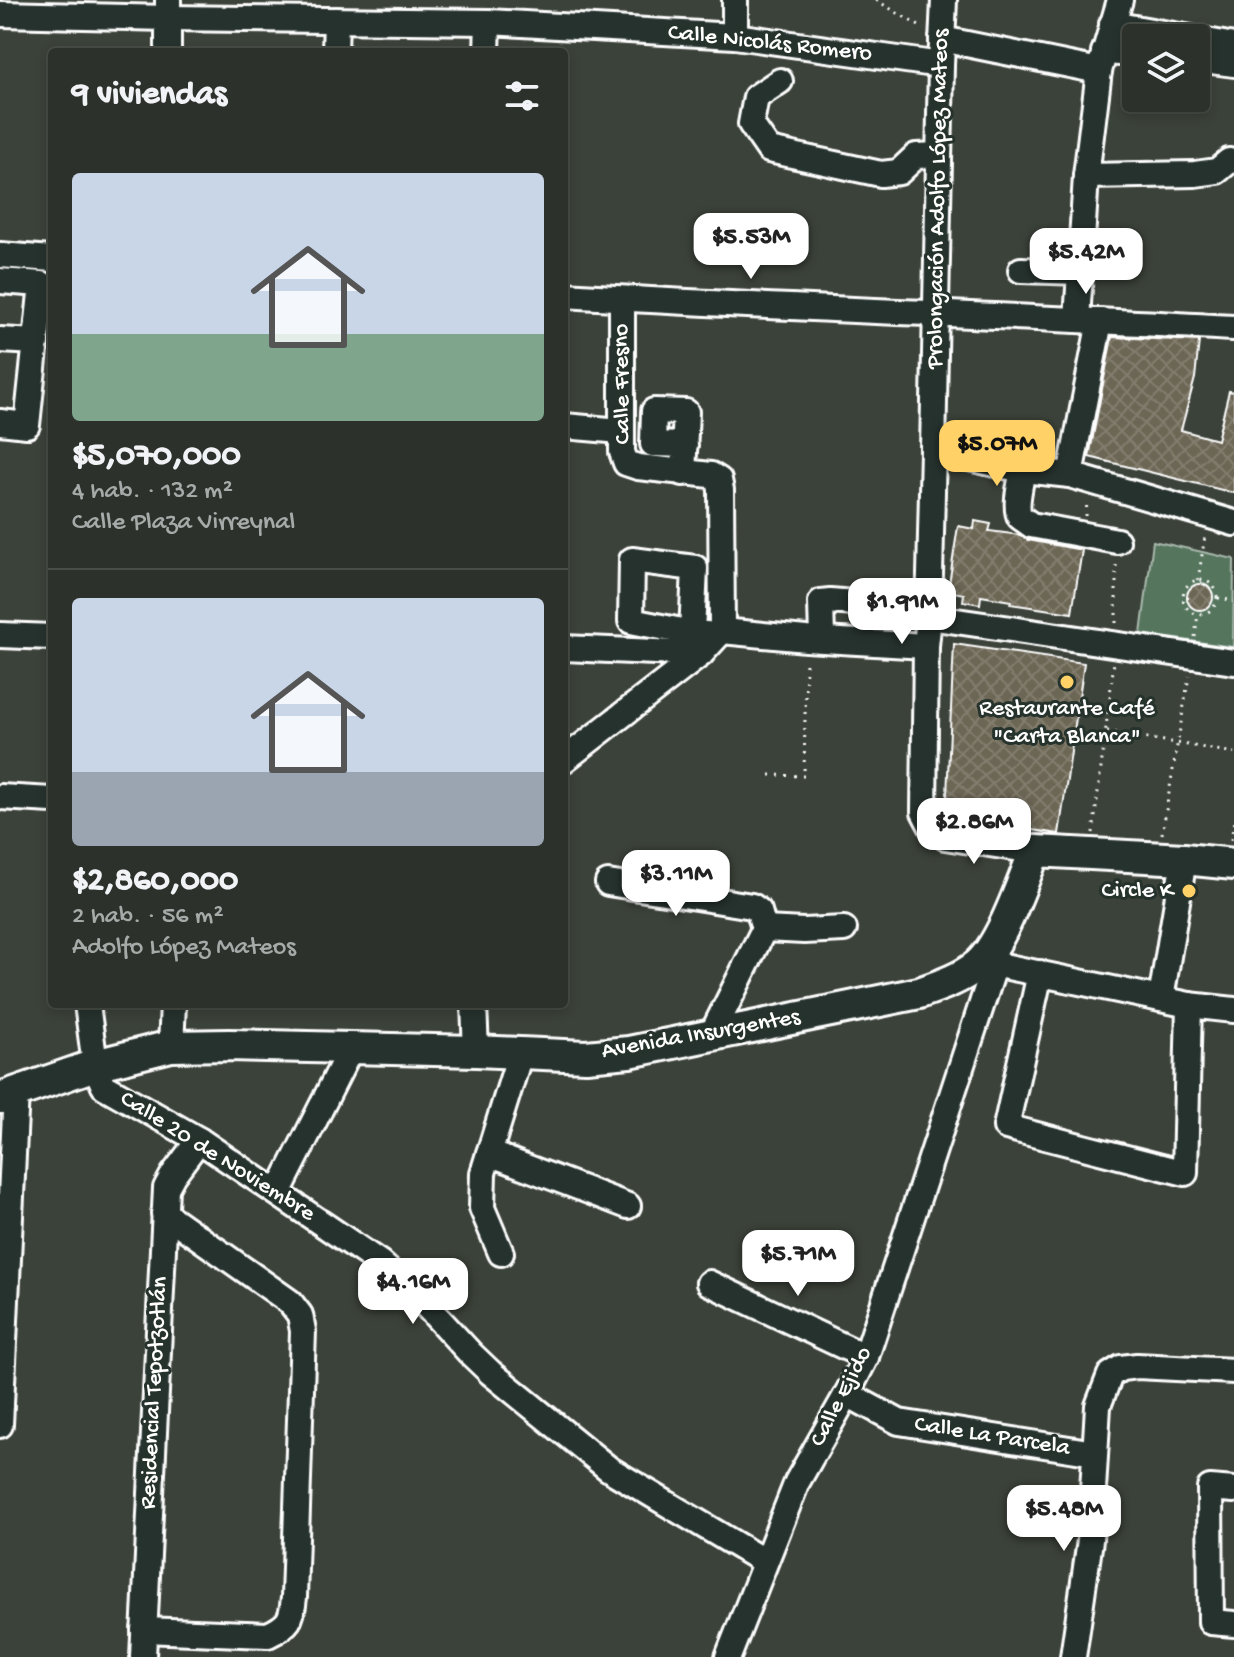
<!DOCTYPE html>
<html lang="es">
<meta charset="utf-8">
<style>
:root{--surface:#2c322b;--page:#343a33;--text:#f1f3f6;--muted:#a6aaa9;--line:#484d47;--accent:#ffd166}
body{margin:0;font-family:"Gochi Hand",sans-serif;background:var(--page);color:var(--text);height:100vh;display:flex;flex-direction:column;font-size:30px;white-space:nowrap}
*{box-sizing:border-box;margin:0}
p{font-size:26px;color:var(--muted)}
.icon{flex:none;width:44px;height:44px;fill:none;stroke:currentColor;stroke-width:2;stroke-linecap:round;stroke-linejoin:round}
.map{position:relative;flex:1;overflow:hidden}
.panel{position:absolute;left:48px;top:48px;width:520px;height:960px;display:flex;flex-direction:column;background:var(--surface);border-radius:8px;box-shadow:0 4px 12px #0003,0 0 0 2px var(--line)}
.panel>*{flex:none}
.tools{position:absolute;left:1122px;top:24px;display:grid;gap:16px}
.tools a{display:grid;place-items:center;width:88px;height:88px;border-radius:8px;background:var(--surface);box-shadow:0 4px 12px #0003,0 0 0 2px var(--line);font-size:40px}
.price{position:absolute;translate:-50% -68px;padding:0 18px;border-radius:16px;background:#fff;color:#222;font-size:26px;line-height:52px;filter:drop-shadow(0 2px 4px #0008)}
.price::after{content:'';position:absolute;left:50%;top:48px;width:24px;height:18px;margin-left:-12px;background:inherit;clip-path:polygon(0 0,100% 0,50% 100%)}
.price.selected{background:var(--accent);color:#111}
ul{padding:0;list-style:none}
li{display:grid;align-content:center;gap:16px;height:424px;padding:0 24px}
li+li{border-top:2px solid var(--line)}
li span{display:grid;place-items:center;height:248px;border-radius:8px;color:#555}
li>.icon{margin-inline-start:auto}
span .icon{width:144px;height:144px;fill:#fffc;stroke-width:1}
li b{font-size:34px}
h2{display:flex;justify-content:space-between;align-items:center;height:96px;padding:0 24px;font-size:34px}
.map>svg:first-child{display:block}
.park{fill:#55745d;stroke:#aabaae;stroke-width:2}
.building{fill:url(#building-cross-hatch);stroke:#fff;stroke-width:2}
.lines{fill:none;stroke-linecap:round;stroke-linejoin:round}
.minor-casing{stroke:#fff;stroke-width:30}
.major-casing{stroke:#fff;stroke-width:36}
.path{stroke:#fff;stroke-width:3;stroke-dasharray:2 6;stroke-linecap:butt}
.minor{stroke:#26332d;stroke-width:24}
.major{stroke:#26332d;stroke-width:30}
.poi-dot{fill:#ffd166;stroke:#26332d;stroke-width:3}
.labels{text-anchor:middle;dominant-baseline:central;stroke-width:6;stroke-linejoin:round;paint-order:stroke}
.street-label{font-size:24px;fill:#fff;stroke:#26332d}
.poi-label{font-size:24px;fill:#fff;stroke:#26332d}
</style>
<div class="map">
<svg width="1234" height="1657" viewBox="0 0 1234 1657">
<defs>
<pattern id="building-cross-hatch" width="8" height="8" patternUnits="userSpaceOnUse" patternTransform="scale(2)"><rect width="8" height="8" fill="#6c6655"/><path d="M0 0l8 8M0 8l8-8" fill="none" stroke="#827d6e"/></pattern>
</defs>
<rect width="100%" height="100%" fill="#3b4239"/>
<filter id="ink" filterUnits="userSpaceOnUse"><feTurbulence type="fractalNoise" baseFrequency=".0125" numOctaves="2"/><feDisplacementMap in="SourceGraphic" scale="16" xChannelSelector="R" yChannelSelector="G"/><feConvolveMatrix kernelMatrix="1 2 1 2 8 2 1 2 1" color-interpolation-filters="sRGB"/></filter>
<g filter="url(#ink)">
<polygon class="park" points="1153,541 1234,559 1233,647 1141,634"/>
<g class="building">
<polygon points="1112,337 1199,341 1195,378 1181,430 1217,440 1229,391 1234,392 1234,493 1089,457"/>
<polygon points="975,521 991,524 989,531 1020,535 1028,540 1082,550 1072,613 1010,604 1011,601 981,596 980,604 963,601 964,594 948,591 958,526 974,529"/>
<circle cx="1200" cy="597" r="13"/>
<polygon points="954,644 1084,663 1059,834 946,817"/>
</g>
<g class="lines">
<defs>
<g id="minor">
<polyline points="735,0 735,36"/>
<polyline points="944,0 941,65 933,450 929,617 926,646 924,812 933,829 945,837 1035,851"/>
<polyline points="0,14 168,18 488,22 735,36 941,65"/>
<polyline points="1112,24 1191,38"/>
<polyline points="942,39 1099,71"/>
<polyline points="1196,39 1234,46"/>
<polyline points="168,52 168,0"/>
<polyline points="335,52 336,20"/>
<polyline points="487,52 488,22"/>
<polyline points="1104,52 1136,54"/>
<polyline points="1196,59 1234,64"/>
<polyline points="780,81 756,97 751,124 769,150 881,174 899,172 916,156 939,155"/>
<polyline points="1086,176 1195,174 1217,171 1229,161"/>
<polyline points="0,255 52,259"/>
<polyline points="1021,270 1081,272"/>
<polyline points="0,281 42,284 27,425 0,422"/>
<path d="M564,295C787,309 1011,315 1234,328"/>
<polyline points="622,299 622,452 626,463 638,467 711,475 719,480 721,490 722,631"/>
<polyline points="1077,320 1086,176 1099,71 1120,0"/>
<polyline points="0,340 36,342"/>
<polyline points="564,426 621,431"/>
<polyline points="933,450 1023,470 1070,475 1234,523"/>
<path d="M1023,470C1021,481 1014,507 1020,517C1021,518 1030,524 1031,525L1117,541"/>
<polyline points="683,473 686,412 654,411 653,444 685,445"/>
<polyline points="1070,475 1100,321"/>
<polyline points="929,617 1234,662"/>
<polyline points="722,631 806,639 926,646"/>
<polyline points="692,633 695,568 632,560 631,621 692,633 718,635"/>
<polyline points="0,635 52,637"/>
<polyline points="822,639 821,602 830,601 867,604"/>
<polyline points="564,648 701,654"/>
<polyline points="564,760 701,654 722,631"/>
<polyline points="0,797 52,800"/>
<polyline points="608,883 752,906 759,911 764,929 711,1036"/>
<polyline points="764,929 804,931 844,929"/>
<polyline points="994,964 1189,1005 1185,1173 1006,1127 1040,973"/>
<polyline points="1161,999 1184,859"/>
<polyline points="87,1004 95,1065 104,1086 199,1140 380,1263 423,1302 470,1353 491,1373 609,1469 765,1562"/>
<polyline points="474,1004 476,1051"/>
<polyline points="1189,1005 1234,1010"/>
<polyline points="171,1046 173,1004"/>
<polyline points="489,1153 628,1206"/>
<polyline points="278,1193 351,1048"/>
<polyline points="501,1253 482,1208 483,1173 520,1054"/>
<polyline points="709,1283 866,1357"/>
<polyline points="847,1394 899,1422 1095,1453"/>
<polyline points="0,1425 16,1092"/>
<polyline points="1234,1490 1210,1488 1211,1622 1234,1624"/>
<path d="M144,1630L268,1635C289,1625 292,1620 294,1597L303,1331L300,1315L290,1302L164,1213"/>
<polyline points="143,1657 166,1188 173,1175 199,1140"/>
<polyline points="728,1657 797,1482 847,1394 866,1357 993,970 995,946"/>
<polyline points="1073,1657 1090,1540 1098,1406 1110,1375 1121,1368 1137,1366 1234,1371"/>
</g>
<path id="major" d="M0,1098L95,1065L171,1046L229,1045L476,1051L586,1056L629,1052L919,993C938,986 958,980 975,967C1001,948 1022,882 1035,851L1184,859L1234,864"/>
</defs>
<use href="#minor" class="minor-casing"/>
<use href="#major" class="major-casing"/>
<g class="path">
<polyline points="876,0 924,29"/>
<polyline points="1086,516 1087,500"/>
<circle cx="1200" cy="597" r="17"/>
<polyline points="1198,580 1205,536"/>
<polyline points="1218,598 1234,601"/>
<polyline points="1116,623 1116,562"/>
<polyline points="1195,637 1198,614"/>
<polyline points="1107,731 1234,753"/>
<polyline points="770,775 804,776 806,659"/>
<polyline points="1093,833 1114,662"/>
<polyline points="1162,834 1189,676"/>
<polyline points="1231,840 1234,820"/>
</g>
<use href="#minor" class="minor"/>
<use href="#major" class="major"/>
</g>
</g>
<g class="poi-dot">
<circle cx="1067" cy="682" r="8"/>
<circle cx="1189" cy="891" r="8"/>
</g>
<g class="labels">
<g class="street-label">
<text transform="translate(770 44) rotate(6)">Calle Nicolás Romero</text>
<text transform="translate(939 199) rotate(-89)">Prolongación Adolfo López Mateos</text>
<text transform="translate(623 384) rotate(-91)">Calle Fresno</text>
<text transform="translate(701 1035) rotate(-10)">Avenida Insurgentes</text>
<text transform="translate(217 1157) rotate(32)">Calle 20 de Noviembre</text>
<text transform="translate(155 1393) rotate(-87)">Residencial Tepotzotlán</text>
<text transform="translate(842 1397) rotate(-63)">Calle Ejido</text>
<text transform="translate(992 1437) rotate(9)">Calle La Parcela</text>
</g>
<g class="poi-label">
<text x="1067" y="709">Restaurante Café<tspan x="1067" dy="28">"Carta Blanca"</tspan></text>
<text x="1173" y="891" text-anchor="end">Circle K</text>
</g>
</g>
</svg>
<div class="tools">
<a><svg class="icon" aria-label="layers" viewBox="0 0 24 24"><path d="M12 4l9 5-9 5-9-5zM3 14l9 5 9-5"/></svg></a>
</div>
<b class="price" style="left:751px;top:281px">$5.53M</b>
<b class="price" style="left:1086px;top:296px">$5.42M</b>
<b class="price selected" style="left:997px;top:488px">$5.07M</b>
<b class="price" style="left:902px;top:646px">$1.91M</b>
<b class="price" style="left:974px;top:866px">$2.86M</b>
<b class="price" style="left:676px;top:918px">$3.11M</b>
<b class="price" style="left:798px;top:1298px">$5.71M</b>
<b class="price" style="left:413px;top:1326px">$4.16M</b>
<b class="price" style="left:1064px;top:1553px">$5.48M</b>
<section class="panel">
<h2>9 viviendas<svg class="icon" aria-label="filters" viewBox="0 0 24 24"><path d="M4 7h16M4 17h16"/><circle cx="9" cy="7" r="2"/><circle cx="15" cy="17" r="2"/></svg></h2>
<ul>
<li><span style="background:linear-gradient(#c9d6e8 65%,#7fa58c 0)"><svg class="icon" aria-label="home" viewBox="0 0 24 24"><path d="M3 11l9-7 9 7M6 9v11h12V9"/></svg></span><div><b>$5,070,000</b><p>4 hab. · 132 m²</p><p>Calle Plaza Virreynal</p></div></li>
<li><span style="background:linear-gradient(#c9d6e8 70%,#9aa5b1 0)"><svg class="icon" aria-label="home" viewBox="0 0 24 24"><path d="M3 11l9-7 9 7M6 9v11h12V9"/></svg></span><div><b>$2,860,000</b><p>2 hab. · 56 m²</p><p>Adolfo López Mateos</p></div></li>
</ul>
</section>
</div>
